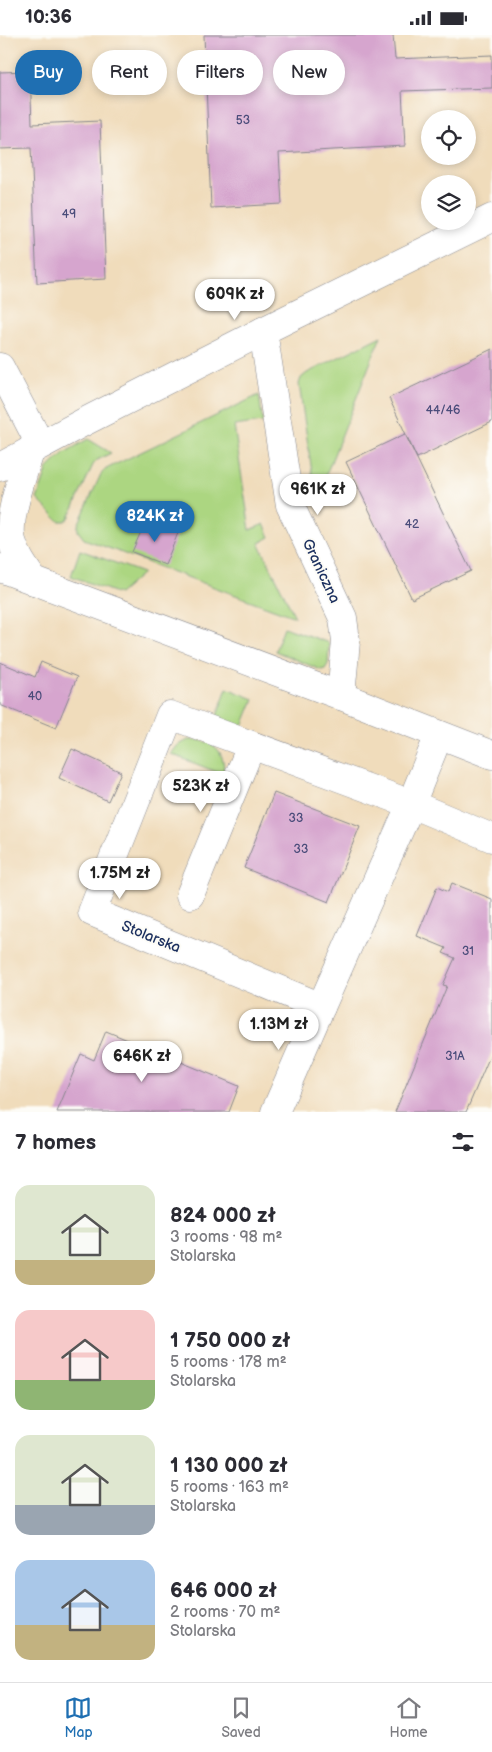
<!DOCTYPE html>
<meta charset="utf-8">
<style>
:root{--surface:#fff;--page:#f7f7f7;--text:#2b2b33;--muted:#7c7c81;--line:#e1e1e2;--accent:#1f6fb2}
body{margin:0;font-family:"Balsamiq Sans",sans-serif;background:var(--page);color:var(--text);height:100vh;display:flex;flex-direction:column;font-size:19px;white-space:nowrap}
*{box-sizing:border-box;margin:0}
p{font-size:16px;color:var(--muted)}
.icon{flex:none;width:28px;height:28px;fill:none;stroke:currentColor;stroke-width:2;stroke-linecap:round;stroke-linejoin:round}
.map{position:relative;height:1077px;overflow:hidden}
.drawer{display:flex;flex-direction:column;background:var(--surface);flex:1}
.drawer>*{flex:none}
.hud{position:absolute;left:15px;top:15px;width:462px;height:45px;display:flex;gap:10px}
.buttons{position:absolute;left:421px;top:75px;display:grid;gap:10px}
.buttons a{display:grid;place-items:center;width:55px;height:55px;border-radius:50%;background:var(--surface);box-shadow:0 2px 8px #0003;font-size:25px}
.price{position:absolute;translate:-50% -42px;padding:0 11px;border-radius:18px;background:#fff;color:#222;font-size:16px;line-height:32px;filter:drop-shadow(0 1px 2px #0008)}
.price::after{content:'';position:absolute;left:50%;top:30px;width:15px;height:11px;margin-left:-8px;background:inherit;clip-path:polygon(0 0,100% 0,50% 100%)}
.price.selected{background:var(--accent);color:#fff}
ul{padding:0;list-style:none}
li{display:flex;align-items:center;gap:15px;height:125px;padding:0 15px}
li span{display:grid;place-items:center;flex:none;width:140px;height:100px;border-radius:15px;color:#555}
li>.icon{margin-inline-start:auto}
span .icon{width:60px;height:60px;fill:#fffc;stroke-width:1}
li b{font-size:21px}
h2{display:flex;justify-content:space-between;align-items:center;height:60px;padding:0 15px;font-size:21px}
.tag{padding:0 18px;border-radius:22px;background:var(--surface);box-shadow:0 2px 8px #0003;font-size:18px;line-height:45px}
.tag.selected{background:var(--accent);color:#fff}
.status{display:flex;justify-content:space-between;align-items:center;height:35px;padding:0 25px;background:var(--surface);direction:ltr}
.status svg{height:14px;fill:currentColor}
.tab-bar{display:flex;justify-content:space-around;align-items:center;height:70px;border-top:1px solid var(--line);background:var(--surface);font-size:14px;color:var(--muted)}
.tab-bar a{display:grid;justify-items:center;gap:2px}
.tab-bar .selected{color:var(--accent)}
.map>svg:first-child{display:block}
.green{fill:#acd681;stroke:#648270}
.building{fill:#d6a5ce}
.lines{fill:none;stroke-linecap:round;stroke-linejoin:round}
.minor-casing{stroke:#86868c;stroke-width:29}
.minor{stroke:#fff;stroke-width:28}
.labels{text-anchor:middle;dominant-baseline:central;stroke-width:4;stroke-linejoin:round;paint-order:stroke}
.number-label{font-size:12px;fill:#4a4c7a}
.street-label{font-size:15px;fill:#1b2f5e;stroke:#fdfcf7}
</style>
<div class="status"><b>10:36</b><svg viewBox="0 0 49 12"><path d="M0 12V9h3v3zM5 12V6h3v6zM10 12V3h3v9zM15 12V0h3v12zM26 1h20v11H26zM47 4h2v5h-2z"/></svg></div>
<div class="map">
<svg width="492" height="1077" viewBox="0 0 492 1077">
<rect width="100%" height="100%" fill="#fdfcf7"/>
<filter id="ink" filterUnits="userSpaceOnUse"><feTurbulence type="fractalNoise" baseFrequency=".02" numOctaves="2"/><feDisplacementMap in="SourceGraphic" scale="10" xChannelSelector="R" yChannelSelector="G"/><feConvolveMatrix kernelMatrix="1 2 1 2 8 2 1 2 1" color-interpolation-filters="sRGB"/></filter>
<filter id="wash" filterUnits="userSpaceOnUse"><feTurbulence type="fractalNoise" baseFrequency=".0096" numOctaves="4" result="noise"/><feDisplacementMap in="SourceGraphic" scale="20" xChannelSelector="R" yChannelSelector="G"/><feGaussianBlur stdDeviation="1.12" result="paint"/><feColorMatrix in="noise" values="0 0 0 0 0 0 0 0 0 0 0 0 0 0 0 0 0 1.4 0 .05"/><feComposite in="paint" operator="in"/></filter>
<g filter="url(#wash)">
<rect width="100%" height="100%" fill="#f0dcbb"/>
<g class="green">
<polygon points="381,301 316,465 299,349 301,343 307,338"/>
<polygon points="259,360 263,387 234,391 250,495 264,489 270,502 259,508 295,582 84,504 78,496 78,490 101,439 106,434"/>
<polygon points="88,404 111,418 97,425 93,430 69,483 65,486 59,486 37,464 48,433 64,418"/>
<polygon points="80,515 143,538 119,559 71,541"/>
<polygon points="284,592 329,608 328,629 325,634 321,635 275,616"/>
<polygon points="227,653 254,664 240,698 214,689"/>
<path d="M188,705C213,704 225,714 224,740L171,719L177,711Z"/>
</g>
<g id="blocks">
<g class="building">
<polygon points="204,0 393,0 395,24 492,20 492,53 402,56 405,111 279,118 282,169 211,173"/>
<polygon points="30,36 32,89 100,86 106,244 37,248 31,113 0,114 0,37"/>
<polygon points="492,314 492,387 417,423 389,363"/>
<polygon points="405,399 471,536 412,564 346,427"/>
<polygon points="146,485 178,498 165,530 132,517"/>
<polygon points="0,627 35,642 41,627 77,642 56,693 0,670"/>
<polygon points="72,714 121,737 108,766 59,743"/>
<polygon points="274,758 360,791 329,867 244,833"/>
<polygon points="452,848 492,864 492,1016 466,1077 395,1077 447,951 443,950 455,923 443,918 446,913 417,901 437,852 448,857"/>
<polygon points="106,996 239,1051 229,1077 57,1077 81,1019 94,1025"/>
</g>
</g>
</g>
<g filter="url(#ink)">
<use href="#blocks" fill-opacity="0" stroke="#86868c" stroke-width="1"/>
<g class="lines">
<defs>
<g id="minor">
<polyline points="263,296 290,470 343,583 346,606 341,661"/>
<polyline points="0,332 40,409"/>
<path d="M31,414C24,437 6,484 12,506C16,521 25,533 34,546"/>
<polyline points="0,432 84,387 263,296 492,183"/>
<polyline points="0,533 341,661 492,720"/>
<polyline points="439,700 411,769 321,972 92,877 170,680 411,769 492,803"/>
<polyline points="190,860 251,711"/>
<polyline points="275,1077 321,972"/>
</g>
</defs>
<use href="#minor" class="minor-casing"/>
<use href="#minor" class="minor"/>
</g>
</g>
<g class="labels">
<g class="number-label">
<text x="243" y="85">53</text>
<text x="69" y="179">49</text>
<text x="443" y="375">44/46</text>
<text x="412" y="489">42</text>
<text x="35" y="661">40</text>
<text x="296" y="783">33</text>
<text x="301" y="814">33</text>
<text x="468" y="916">31</text>
<text x="455" y="1021">31A</text>
</g>
<g class="street-label">
<text transform="translate(321 536) rotate(65)">Graniczna</text>
<text transform="translate(151 902) rotate(22)">Stolarska</text>
</g>
</g>
</svg>
<div class="buttons">
<a><svg class="icon" aria-label="locate" viewBox="0 0 24 24"><circle cx="12" cy="12" r="6"/><path d="M12 2v4M12 18v4M2 12h4M18 12h4"/></svg></a>
<a><svg class="icon" aria-label="layers" viewBox="0 0 24 24"><path d="M12 4l9 5-9 5-9-5zM3 14l9 5 9-5"/></svg></a>
</div>
<b class="price" style="left:235px;top:286px">609K zł</b>
<b class="price" style="left:318px;top:481px">961K zł</b>
<b class="price selected" style="left:155px;top:508px">824K zł</b>
<b class="price" style="left:201px;top:778px">523K zł</b>
<b class="price" style="left:120px;top:865px">1.75M zł</b>
<b class="price" style="left:279px;top:1016px">1.13M zł</b>
<b class="price" style="left:142px;top:1048px">646K zł</b>
<div class="hud">
<a class="tag selected">Buy</a>
<a class="tag">Rent</a>
<a class="tag">Filters</a>
<a class="tag">New</a>
</div>
</div>
<section class="drawer">
<h2>7 homes<svg class="icon" aria-label="filters" viewBox="0 0 24 24"><path d="M4 7h16M4 17h16"/><circle cx="9" cy="7" r="2"/><circle cx="15" cy="17" r="2"/></svg></h2>
<ul>
<li><span style="background:linear-gradient(#dfe7d0 75%,#c2b280 0)"><svg class="icon" aria-label="home" viewBox="0 0 24 24"><path d="M3 11l9-7 9 7M6 9v11h12V9"/></svg></span><div><b>824 000 zł</b><p>3 rooms · 98 m²</p><p>Stolarska</p></div></li>
<li><span style="background:linear-gradient(#f6c9c9 70%,#8fb573 0)"><svg class="icon" aria-label="home" viewBox="0 0 24 24"><path d="M3 11l9-7 9 7M6 9v11h12V9"/></svg></span><div><b>1 750 000 zł</b><p>5 rooms · 178 m²</p><p>Stolarska</p></div></li>
<li><span style="background:linear-gradient(#dfe7d0 70%,#9aa5b1 0)"><svg class="icon" aria-label="home" viewBox="0 0 24 24"><path d="M3 11l9-7 9 7M6 9v11h12V9"/></svg></span><div><b>1 130 000 zł</b><p>5 rooms · 163 m²</p><p>Stolarska</p></div></li>
<li><span style="background:linear-gradient(#a9c7e8 65%,#c2b280 0)"><svg class="icon" aria-label="home" viewBox="0 0 24 24"><path d="M3 11l9-7 9 7M6 9v11h12V9"/></svg></span><div><b>646 000 zł</b><p>2 rooms · 70 m²</p><p>Stolarska</p></div></li>
</ul>
</section>
<nav class="tab-bar">
<a class="selected"><svg class="icon" aria-label="map" viewBox="0 0 24 24"><path d="M3 6l6-2 6 2 6-2v14l-6 2-6-2-6 2zM9 4v14M15 6v14"/></svg>Map</a>
<a><svg class="icon" aria-label="saved" viewBox="0 0 24 24"><path d="M7 4h10v16l-5-4-5 4z"/></svg>Saved</a>
<a><svg class="icon" aria-label="home" viewBox="0 0 24 24"><path d="M3 11l9-7 9 7M6 9v11h12V9"/></svg>Home</a>
</nav>
